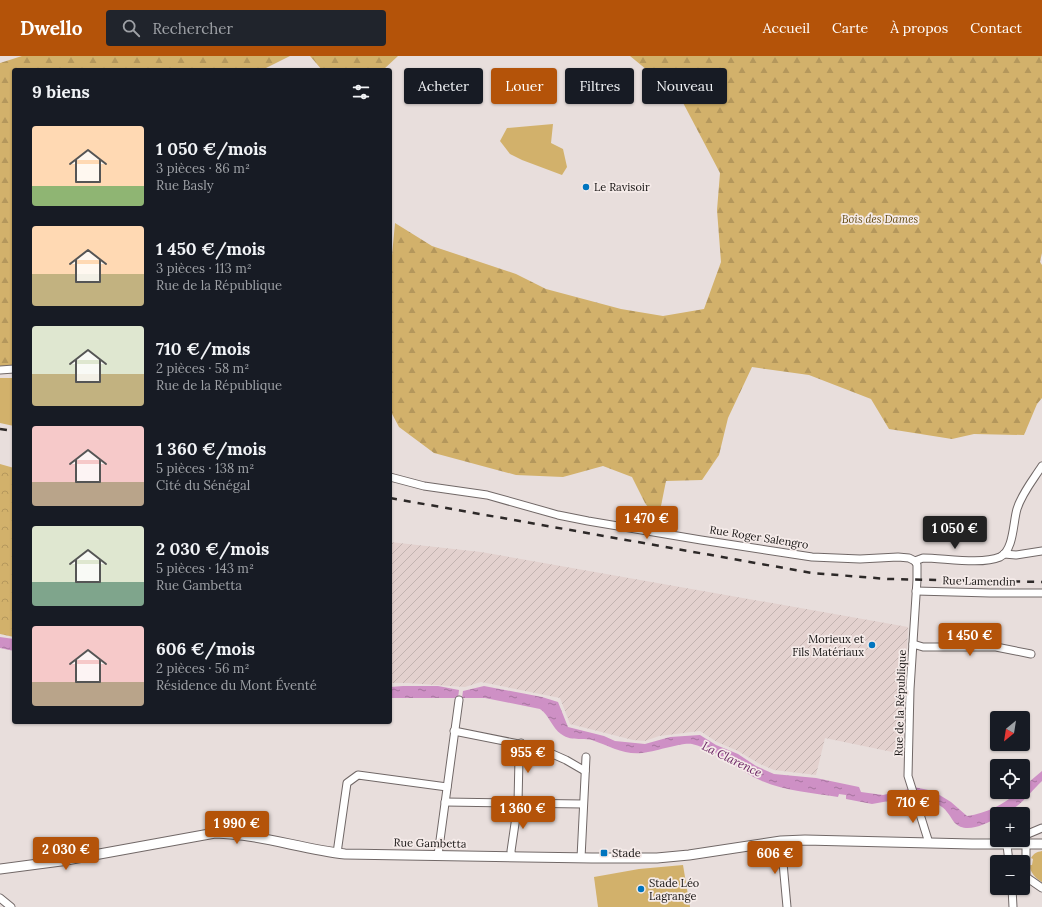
<!DOCTYPE html>
<html lang="fr">
<meta charset="utf-8">
<style>
:root{--surface:#171b24;--page:#20242c;--text:#f1f3f6;--muted:#9ea1a6;--accent:#b45309}
body{margin:0;font-family:Lora,serif;background:var(--page);color:var(--text);height:100vh;display:flex;flex-direction:column;font-size:15px;white-space:nowrap}
*{box-sizing:border-box;margin:0}
p{font-size:13px;color:var(--muted)}
.icon{flex:none;width:22px;height:22px;fill:none;stroke:currentColor;stroke-width:2;stroke-linecap:round;stroke-linejoin:round}
.map{position:relative;flex:1;overflow:hidden}
.side{position:absolute;left:12px;top:12px;width:380px;height:656px;display:flex;flex-direction:column;background:var(--surface);border-radius:4px;box-shadow:0 1px 3px #0004}
.side>*{flex:none}
.top-card{position:absolute;left:404px;top:12px;width:380px;height:36px;display:flex;gap:8px}
.needle{width:26px;rotate:210deg}
.controls{position:absolute;left:990px;top:655px;display:grid;gap:8px}
.controls a{display:grid;place-items:center;width:40px;height:40px;border-radius:4px;background:var(--surface);box-shadow:0 1px 3px #0004;font-size:20px}
.price{position:absolute;translate:-50% -34px;padding:0 9px;border-radius:4px;background:var(--accent);color:#fff;font-size:13px;line-height:26px;filter:drop-shadow(0 1px 2px #0008)}
.price::after{content:'';position:absolute;left:50%;top:24px;width:12px;height:9px;margin-left:-6px;background:inherit;clip-path:polygon(0 0,100% 0,50% 100%)}
.price.active{background:#222;color:#fff}
ul{padding:0;list-style:none}
li{display:flex;align-items:center;gap:12px;height:100px;padding:0 20px}
li span{display:grid;place-items:center;flex:none;width:112px;height:80px;border-radius:4px;color:#555}
li>.icon{margin-inline-start:auto}
span .icon{width:48px;height:48px;fill:#fffc;stroke-width:1}
li b{font-size:17px}
h2{display:flex;justify-content:space-between;align-items:center;height:48px;padding:0 20px;font-size:17px}
.pill{padding:0 14px;border-radius:4px;background:var(--surface);box-shadow:0 1px 3px #0004;font-size:14px;line-height:36px}
.pill.active{background:var(--accent);color:#fff}
header{display:flex;align-items:center;gap:24px;box-sizing:border-box;height:56px;padding:0 20px;background:var(--accent);color:#fff}
header strong{font-size:19px}
nav{display:flex;gap:22px;margin-inline-start:auto;font-size:14px}
.search{width:280px;height:36px;background:var(--page);display:flex;align-items:center;gap:10px;box-sizing:border-box;padding:0 14px;border-radius:4px;color:var(--muted);font-size:15px}
.map>svg:first-child{display:block}
.industrial{fill:url(#industrial-furrows)}
.grass{fill:#d2b16b}
.forest{fill:url(#forest-firs)}
.park{fill:url(#park-crowns)}
.water{fill:url(#water-ripples)}
.lines{fill:none;stroke-linecap:round;stroke-linejoin:round}
.minor-casing{stroke:#716867;stroke-width:9}
.major-casing{stroke:#716867;stroke-width:11}
.minor{stroke:#fff;stroke-width:7}
.major{stroke:#fff;stroke-width:9}
.rail{stroke:#2d2928;stroke-width:2.5;stroke-dasharray:7 7;stroke-linecap:butt}
.poi-dot{fill:#0075bf;stroke:#f5ebe9;stroke-width:1.5}
.labels{text-anchor:middle;dominant-baseline:central;stroke-width:3.5;stroke-linejoin:round;paint-order:stroke}
.poi-label{font-size:11px;fill:#171413;stroke:#f5ebe9;text-anchor:start}
.park-label{font-size:11px;font-style:italic;fill:#664e15;stroke:#f5ebe9}
.street-label{font-size:11px;fill:#171413;stroke:#f5ebe9}
.water-label{font-size:12px;font-style:italic;fill:#682061;stroke:#f5ebe9}
</style>
<header>
<strong>Dwello</strong>
<div class="search"><svg class="icon" aria-label="search" viewBox="0 0 24 24"><circle cx="10" cy="10" r="6"/><path d="M15 15l6 6"/></svg>Rechercher</div>
<nav><a>Accueil</a><a>Carte</a><a>À propos</a><a>Contact</a></nav>
</header>
<div class="map">
<svg width="1042" height="851" viewBox="0 0 1042 851">
<defs>
<pattern id="industrial-furrows" width="10" height="10" patternUnits="userSpaceOnUse"><rect width="10" height="10" fill="#e3d1ce"/><path d="M-1 1l2-2M0 10L10 0M9 11l2-2" fill="none" stroke="#c2b3b0"/></pattern>
<pattern id="forest-firs" width="22" height="20" patternUnits="userSpaceOnUse"><rect width="22" height="20" fill="#d2b16b"/><path d="M5 1l3.5 6h-7zM16 11l3.5 6h-7z" fill="#b4975c"/></pattern>
<pattern id="park-crowns" width="20" height="18" patternUnits="userSpaceOnUse"><rect width="20" height="18" fill="#d2b16b"/><path d="M2 6a3 3 0 1 1 6 0M12 15a3 3 0 1 1 6 0" fill="none" stroke="#b4975c"/></pattern>
<pattern id="water-ripples" width="26" height="14" patternUnits="userSpaceOnUse"><rect width="26" height="14" fill="#ce90c5"/><path d="M2 4q2-2 4 0t4 0M15 11q2-2 4 0t4 0" fill="none" stroke="#a6749f"/></pattern>
</defs>
<rect width="100%" height="100%" fill="#e8dedc"/>
<polygon class="industrial" points="390,486 481,496 908,571 902,698 825,682 816,719 774,714 758,707 738,695 717,686 700,675 659,680 645,685 633,684 570,668 560,642 481,626 465,631 408,627 390,627"/>
<g class="grass">
<polygon points="553,68 551,87 563,93 567,111 562,119 522,104 510,98 500,85 507,72"/>
<polygon points="0,322 14,322 14,370 0,367"/>
<path d="M1042,795V826C1035,822 1031,817 1029,809H1032L1033,803L1031,802C1034,797 1037,796 1042,795Z"/>
<polygon points="683,809 690,851 598,851 594,821 639,813"/>
</g>
<g class="forest">
<polygon points="22,0 290,0 262,14 14,14 14,313 0,314 0,7"/>
<polygon points="310,0 398,0 383,14 322,14"/>
<polygon points="630,0 1042,0 1042,197 1040,206 1042,209 1042,342 1037,348 1024,379 974,378 952,383 889,373 871,343 809,319 752,311 728,362 719,399 702,424 666,425 658,465 645,447 632,421 603,410 563,421 516,419 434,397 399,371 390,354 390,221 395,167 432,190 516,218 546,233 621,253 663,260 704,253 721,206 717,154 720,117 680,41"/>
</g>
<polygon class="park" points="0,408 14,412 14,581 0,578"/>
<g class="water">
<polygon points="0,581 14,583 14,595 0,592"/>
<polygon points="403,630 438,630 459,634 458,642 390,642 390,631"/>
<path d="M484,630L542,641L558,646L568,671L604,680L615,685L645,688L670,681L700,679L716,689L738,698L756,710L774,718L816,722L859,731L861,736L883,739L909,733L911,741L872,748L846,743V739L839,738L838,741C813,737 786,735 762,725C738,715 718,694 692,688C683,686 654,696 642,697C624,699 609,690 592,684C581,681 572,686 561,678C552,672 550,660 540,653L485,642H462L463,635Z"/>
<path d="M1042,715V725C1029,737 1016,758 997,758V762C985,768 965,779 954,766C949,759 946,752 937,748C931,744 923,743 917,740L914,731L933,735L951,746L967,760C987,757 1003,749 1018,736H1023V731Z"/>
</g>
<g class="lines">
<defs>
<g id="minor">
<polyline points="0,314 14,313"/>
<polyline points="390,421 424,430 487,439 558,459 588,465 701,484 812,501 860,503 898,501 909,502 915,505"/>
<polyline points="1004,498 1016,499 1042,495"/>
<polyline points="915,505 917,509 917,524 910,633 908,720 929,787"/>
<path d="M915,505L923,502C944,502 981,509 1000,501C1014,494 1013,466 1017,453C1022,437 1033,424 1042,410"/>
<polyline points="916,535 990,537 1042,537"/>
<polyline points="913,588 923,591 996,591 1031,598"/>
<polyline points="454,675 539,692 566,704 585,715"/>
<polyline points="445,746 583,748"/>
<polyline points="1023,780 1042,772"/>
<polyline points="781,785 787,851"/>
<polyline points="1026,788 1026,821"/>
<polyline points="337,797 347,727 358,719 447,731"/>
<polyline points="438,799 459,644"/>
<polyline points="512,801 511,795 518,747 519,702 521,687"/>
<polyline points="581,802 586,701"/>
<polyline points="1009,806 1007,789 1009,784"/>
<polyline points="1026,821 1042,832"/>
<polyline points="1012,832 1013,851"/>
<polyline points="0,842 11,851"/>
</g>
<path id="major" d="M0,813L61,805L215,777C260,778 301,793 345,798L592,802H657L689,799L781,785L805,784L972,788H1042"/>
</defs>
<use href="#minor" class="minor-casing"/>
<use href="#major" class="major-casing"/>
<use href="#minor" class="minor"/>
<use href="#major" class="major"/>
<g class="rail">
<polyline points="0,373 14,375"/>
<polyline points="390,442 812,517 888,523 1042,526"/>
</g>
</g>
<g class="poi-dot">
<circle cx="586" cy="131" r="4"/>
<circle cx="872" cy="589" r="4"/>
<rect x="600" y="793" width="8" height="8" rx="2"/>
<circle cx="641" cy="833" r="4"/>
</g>
<g class="labels">
<g class="poi-label">
<text x="594" y="131">Le Ravisoir</text>
<text x="864" y="583" text-anchor="end">Morieux et<tspan x="864" dy="13">Fils Matériaux</tspan></text>
<text x="612" y="797">Stade</text>
<text x="649" y="827">Stade Léo<tspan x="649" dy="13">Lagrange</tspan></text>
</g>
<g class="park-label">
<text x="880" y="163">Bois des Dames</text>
</g>
<g class="street-label">
<text transform="translate(759 481) rotate(9)">Rue Roger Salengro</text>
<text transform="translate(979 525) rotate(1)">Rue Lamendin</text>
<text transform="translate(900 647) rotate(-88)">Rue de la République</text>
<text transform="translate(430 787) rotate(1)">Rue Gambetta</text>
</g>
<g class="water-label">
<text transform="translate(732 703) rotate(26)">La Clarence</text>
</g>
</g>
</svg>
<div class="controls">
<a><svg class="needle" viewBox="-14 -14 28 28"><path d="M0-13l5 13h-10z" fill="#e53935"/><path d="M0 13l5-13h-10z" fill="#9ea1a6"/></svg></a>
<a><svg class="icon" aria-label="locate" viewBox="0 0 24 24"><circle cx="12" cy="12" r="6"/><path d="M12 2v4M12 18v4M2 12h4M18 12h4"/></svg></a>
<a>+</a>
<a>−</a>
</div>
<b class="price" style="left:647px;top:484px">1 470 €</b>
<b class="price active" style="left:955px;top:494px">1 050 €</b>
<b class="price" style="left:970px;top:601px">1 450 €</b>
<b class="price" style="left:528px;top:718px">955 €</b>
<b class="price" style="left:913px;top:768px">710 €</b>
<b class="price" style="left:523px;top:774px">1 360 €</b>
<b class="price" style="left:237px;top:789px">1 990 €</b>
<b class="price" style="left:66px;top:815px">2 030 €</b>
<b class="price" style="left:775px;top:819px">606 €</b>
<div class="top-card">
<a class="pill">Acheter</a>
<a class="pill active">Louer</a>
<a class="pill">Filtres</a>
<a class="pill">Nouveau</a>
</div>
<section class="side">
<h2>9 biens<svg class="icon" aria-label="filters" viewBox="0 0 24 24"><path d="M4 7h16M4 17h16"/><circle cx="9" cy="7" r="2"/><circle cx="15" cy="17" r="2"/></svg></h2>
<ul>
<li><span style="background:linear-gradient(#ffd9b3 75%,#8fb573 0)"><svg class="icon" aria-label="home" viewBox="0 0 24 24"><path d="M3 11l9-7 9 7M6 9v11h12V9"/></svg></span><div><b>1 050 €/mois</b><p>3 pièces · 86 m²</p><p>Rue Basly</p></div></li>
<li><span style="background:linear-gradient(#ffd9b3 60%,#c2b280 0)"><svg class="icon" aria-label="home" viewBox="0 0 24 24"><path d="M3 11l9-7 9 7M6 9v11h12V9"/></svg></span><div><b>1 450 €/mois</b><p>3 pièces · 113 m²</p><p>Rue de la République</p></div></li>
<li><span style="background:linear-gradient(#dfe7d0 60%,#c2b280 0)"><svg class="icon" aria-label="home" viewBox="0 0 24 24"><path d="M3 11l9-7 9 7M6 9v11h12V9"/></svg></span><div><b>710 €/mois</b><p>2 pièces · 58 m²</p><p>Rue de la République</p></div></li>
<li><span style="background:linear-gradient(#f6c9c9 70%,#b9a48a 0)"><svg class="icon" aria-label="home" viewBox="0 0 24 24"><path d="M3 11l9-7 9 7M6 9v11h12V9"/></svg></span><div><b>1 360 €/mois</b><p>5 pièces · 138 m²</p><p>Cité du Sénégal</p></div></li>
<li><span style="background:linear-gradient(#dfe7d0 70%,#7fa58c 0)"><svg class="icon" aria-label="home" viewBox="0 0 24 24"><path d="M3 11l9-7 9 7M6 9v11h12V9"/></svg></span><div><b>2 030 €/mois</b><p>5 pièces · 143 m²</p><p>Rue Gambetta</p></div></li>
<li><span style="background:linear-gradient(#f6c9c9 70%,#b9a48a 0)"><svg class="icon" aria-label="home" viewBox="0 0 24 24"><path d="M3 11l9-7 9 7M6 9v11h12V9"/></svg></span><div><b>606 €/mois</b><p>2 pièces · 56 m²</p><p>Résidence du Mont Éventé</p></div></li>
</ul>
</section>
</div>
